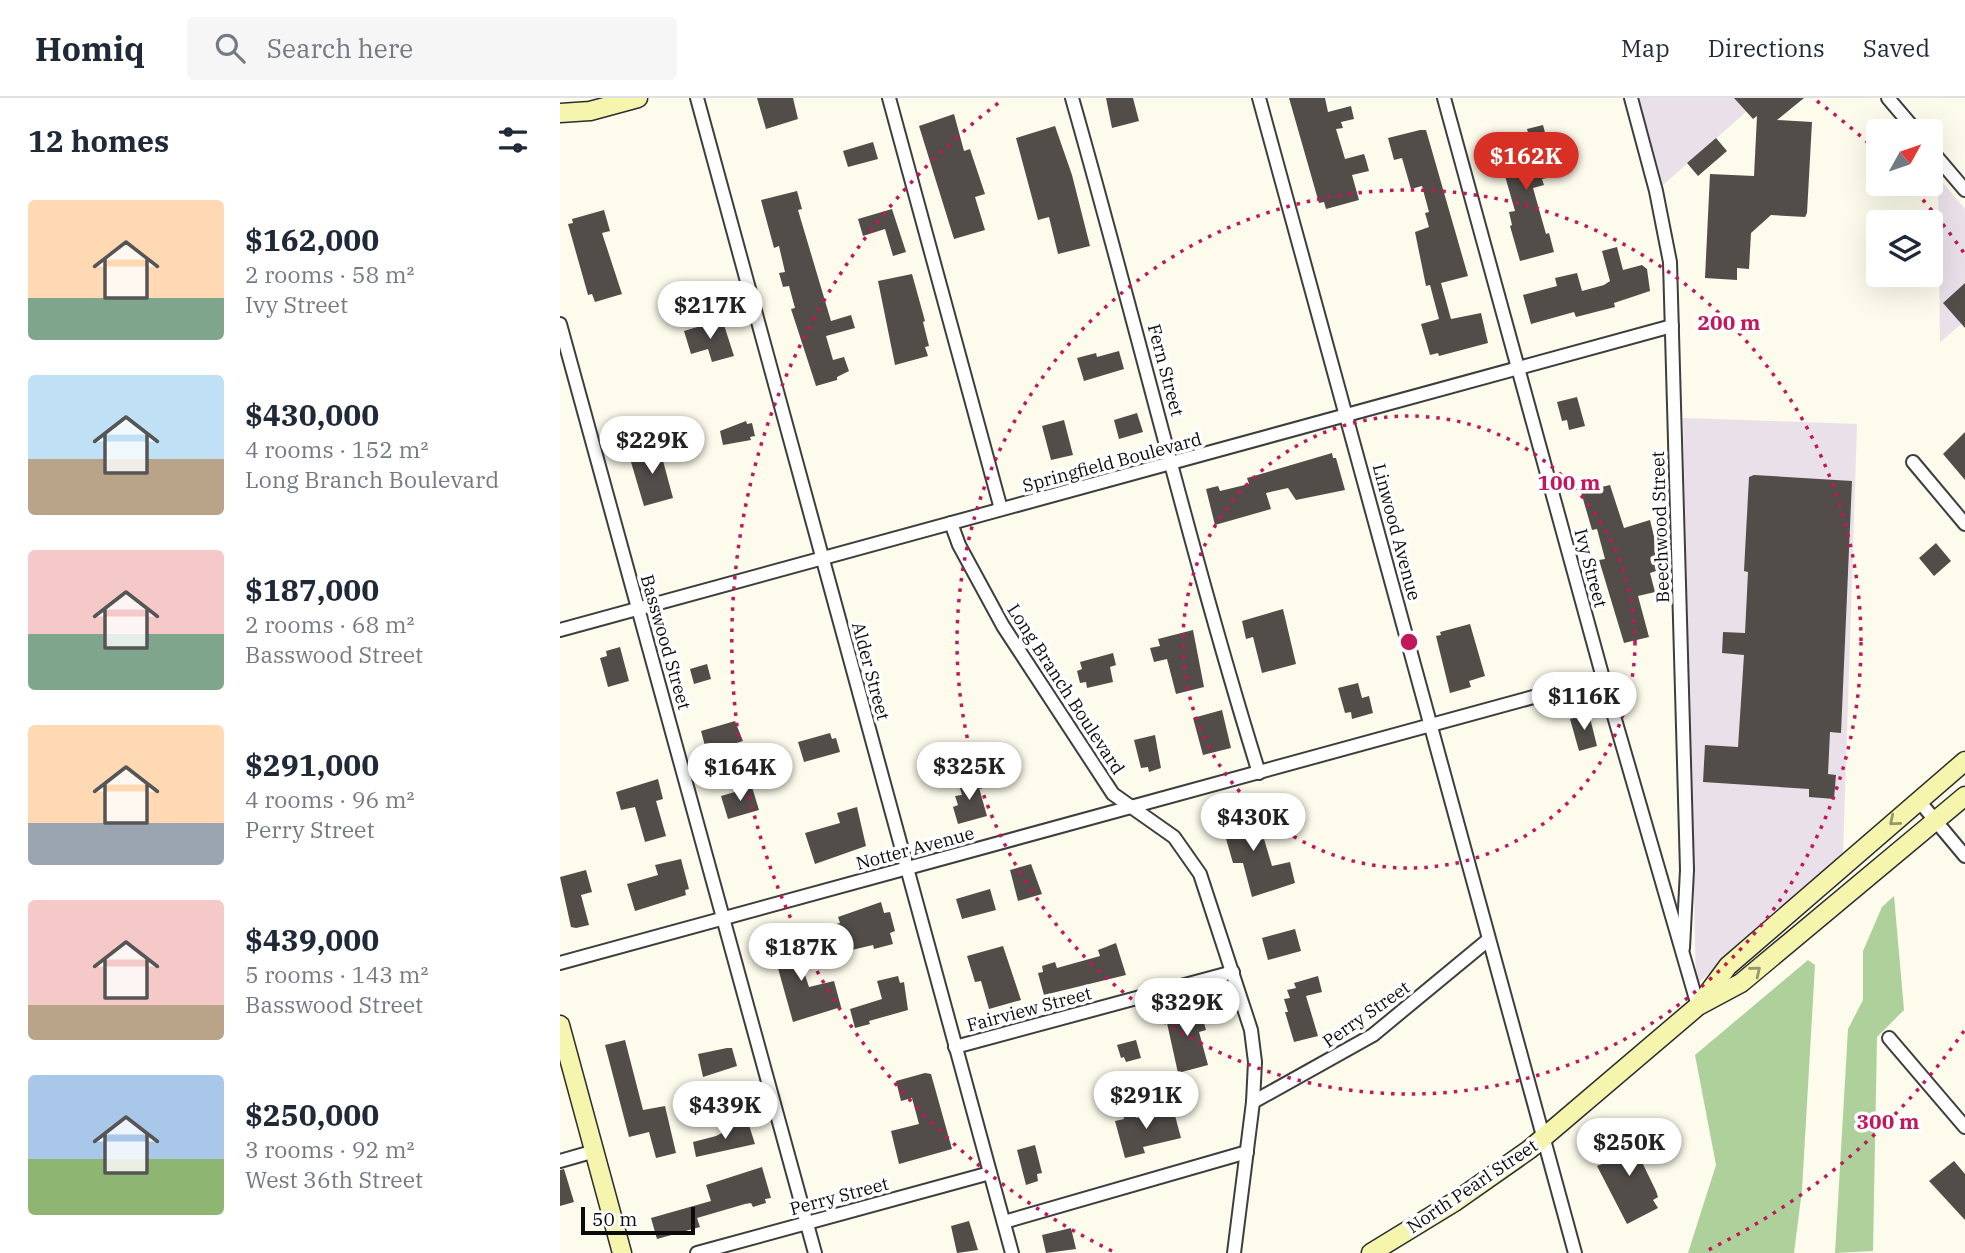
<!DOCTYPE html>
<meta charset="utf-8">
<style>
:root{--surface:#fff;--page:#f6f6f7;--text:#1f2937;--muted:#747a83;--line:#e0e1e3;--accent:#d93025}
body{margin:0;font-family:"IBM Plex Serif",serif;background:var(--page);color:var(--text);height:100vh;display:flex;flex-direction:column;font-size:26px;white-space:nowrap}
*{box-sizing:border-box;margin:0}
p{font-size:23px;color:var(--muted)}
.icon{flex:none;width:38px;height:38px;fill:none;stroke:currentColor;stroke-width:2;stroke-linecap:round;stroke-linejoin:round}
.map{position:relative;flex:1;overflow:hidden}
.details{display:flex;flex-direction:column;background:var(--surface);width:560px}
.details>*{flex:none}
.needle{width:46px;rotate:50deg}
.buttons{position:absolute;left:1306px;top:21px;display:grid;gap:14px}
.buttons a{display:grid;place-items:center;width:77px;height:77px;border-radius:7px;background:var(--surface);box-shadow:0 7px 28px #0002;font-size:35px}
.scale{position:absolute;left:21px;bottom:18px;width:114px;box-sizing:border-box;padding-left:7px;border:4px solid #0b0b0b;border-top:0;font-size:19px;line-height:24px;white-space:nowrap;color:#0b0b0b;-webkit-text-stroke:5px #fff;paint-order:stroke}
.price{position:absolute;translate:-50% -60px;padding:0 16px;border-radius:24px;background:#fff;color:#222;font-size:23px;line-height:46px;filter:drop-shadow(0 2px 4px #0008)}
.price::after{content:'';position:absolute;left:50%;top:42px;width:21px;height:16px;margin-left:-10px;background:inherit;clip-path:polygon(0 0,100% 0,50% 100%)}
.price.selected{background:var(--accent);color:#fff}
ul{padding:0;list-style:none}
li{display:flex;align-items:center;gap:21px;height:175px;padding:0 28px}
li span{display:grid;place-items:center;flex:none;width:196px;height:140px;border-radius:7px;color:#555}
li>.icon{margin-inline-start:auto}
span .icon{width:84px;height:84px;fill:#fffc;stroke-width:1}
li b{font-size:30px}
h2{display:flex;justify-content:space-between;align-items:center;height:84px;padding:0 28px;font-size:30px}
header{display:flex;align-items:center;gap:42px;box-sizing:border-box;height:98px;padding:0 35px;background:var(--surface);border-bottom:2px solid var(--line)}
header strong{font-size:33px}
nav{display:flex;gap:38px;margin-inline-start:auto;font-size:24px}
.search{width:490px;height:63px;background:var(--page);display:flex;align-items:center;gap:18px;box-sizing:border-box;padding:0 24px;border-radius:7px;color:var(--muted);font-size:26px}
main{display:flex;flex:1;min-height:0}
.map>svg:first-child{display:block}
.industrial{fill:#e9e0e9}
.forest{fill:#aed19b}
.building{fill:#524d49}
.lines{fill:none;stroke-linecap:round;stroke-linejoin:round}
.street-casing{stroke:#3e3e3e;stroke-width:16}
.secondary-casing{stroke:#2d2d2d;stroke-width:21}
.street{stroke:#fff;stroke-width:12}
.secondary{stroke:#f5f5ae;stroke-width:18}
.oneway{stroke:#97976d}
.ring{fill:none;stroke:#c2185b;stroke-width:3.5;stroke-dasharray:3.5 7}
.labels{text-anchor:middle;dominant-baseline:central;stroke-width:7;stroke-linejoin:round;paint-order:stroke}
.street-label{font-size:18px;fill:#0b0b0b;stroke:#fff}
.centre{fill:#c2185b;stroke:#fff;stroke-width:3.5}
.ring-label{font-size:21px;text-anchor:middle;font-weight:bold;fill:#c2185b;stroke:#fff;stroke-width:7;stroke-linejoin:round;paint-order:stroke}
</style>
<header>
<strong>Homiq</strong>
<div class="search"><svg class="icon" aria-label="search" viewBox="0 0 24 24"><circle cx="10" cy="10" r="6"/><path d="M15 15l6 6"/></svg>Search here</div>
<nav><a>Map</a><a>Directions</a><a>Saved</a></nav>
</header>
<main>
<section class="details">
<h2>12 homes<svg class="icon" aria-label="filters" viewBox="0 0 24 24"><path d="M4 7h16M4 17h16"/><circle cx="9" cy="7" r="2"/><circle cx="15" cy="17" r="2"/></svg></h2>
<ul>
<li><span style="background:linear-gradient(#ffd9b3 70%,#7fa58c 0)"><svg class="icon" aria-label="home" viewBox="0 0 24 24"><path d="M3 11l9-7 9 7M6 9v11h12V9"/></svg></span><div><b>$162,000</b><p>2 rooms · 58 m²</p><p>Ivy Street</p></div></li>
<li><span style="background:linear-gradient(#bfe0f5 60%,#b9a48a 0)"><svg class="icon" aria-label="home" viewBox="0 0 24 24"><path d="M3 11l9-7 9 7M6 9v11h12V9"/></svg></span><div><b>$430,000</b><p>4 rooms · 152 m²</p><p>Long Branch Boulevard</p></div></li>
<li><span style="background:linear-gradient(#f6c9c9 60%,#7fa58c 0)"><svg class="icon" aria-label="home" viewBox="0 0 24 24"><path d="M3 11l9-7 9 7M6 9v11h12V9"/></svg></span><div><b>$187,000</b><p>2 rooms · 68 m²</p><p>Basswood Street</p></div></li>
<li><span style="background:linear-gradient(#ffd9b3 70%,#9aa5b1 0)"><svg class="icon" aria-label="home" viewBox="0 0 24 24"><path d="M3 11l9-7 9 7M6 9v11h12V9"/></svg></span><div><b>$291,000</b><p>4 rooms · 96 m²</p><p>Perry Street</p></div></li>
<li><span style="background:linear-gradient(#f6c9c9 75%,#b9a48a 0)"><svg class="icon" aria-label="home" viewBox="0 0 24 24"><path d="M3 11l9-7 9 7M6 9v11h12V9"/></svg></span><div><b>$439,000</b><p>5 rooms · 143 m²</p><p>Basswood Street</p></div></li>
<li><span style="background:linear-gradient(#a9c7e8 60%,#8fb573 0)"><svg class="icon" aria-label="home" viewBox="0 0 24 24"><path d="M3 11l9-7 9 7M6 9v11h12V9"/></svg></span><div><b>$250,000</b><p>3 rooms · 92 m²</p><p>West 36th Street</p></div></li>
</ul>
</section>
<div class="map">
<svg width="1405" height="1155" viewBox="0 0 1405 1155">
<rect width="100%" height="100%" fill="#fdfbeb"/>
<g class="industrial">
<polygon points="1078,0 1202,0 1103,87"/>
<polygon points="1378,79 1405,111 1405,223 1380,244"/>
<polygon points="1123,320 1297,326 1283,757 1136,887"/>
</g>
<g class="forest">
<polygon points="1334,798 1344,912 1317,939 1313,1153 1275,1155 1288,931 1303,902 1303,853 1322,809"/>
<polygon points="1248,862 1255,867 1242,1092 1234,1155 1128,1155 1156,1067 1135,957"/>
</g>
<g class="building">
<polygon points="197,0 233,0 238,21 206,31"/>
<polygon points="546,0 573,0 579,23 552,30"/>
<polygon points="729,0 765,0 768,14 791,8 794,21 781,24 783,30 776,31 785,61 804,56 806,62 809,73 792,77 799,102 766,111 764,104 759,105"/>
<polygon points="1174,0 1244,0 1217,22 1252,24 1247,115 1245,119 1211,117 1191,135 1189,171 1177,170 1177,182 1145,180 1150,76 1194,78 1197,18 1193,21"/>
<polygon points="394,16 404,53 410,51 425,96 415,99 425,132 394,141 359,28"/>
<polygon points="983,27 987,42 978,44 987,80 982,81 984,87 973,90 986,136 989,135 994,154 960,163 950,128 952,127 949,114 955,113 941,64 937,65 932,48 969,38 967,31"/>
<polygon points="495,28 512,77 530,148 498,156 489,119 478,122 456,40"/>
<polygon points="860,32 866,32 908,178 881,185 891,221 921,215 928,245 879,258 878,255 870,257 861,226 879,221 870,187 866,188 855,134 869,129 865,115 869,114 862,88 851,91 842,60 834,62 828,40"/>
<polygon points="1156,40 1167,53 1138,78 1127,65"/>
<polygon points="313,44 318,61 288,69 283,53"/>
<polygon points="237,93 242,111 238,112 271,223 291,217 295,230 266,238 273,262 284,259 289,273 277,279 277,282 256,288 231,211 235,210 229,188 223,189 219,175 225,174 219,148 214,150 201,102"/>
<polygon points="332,111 346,154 333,158 325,131 303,138 298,121"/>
<polygon points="44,112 50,133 42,135 62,196 35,204 32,196 28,197 8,126 13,125 12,121"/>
<polygon points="1057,149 1063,172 1082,167 1087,171 1090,193 1054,205 1055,209 1016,219 1014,214 971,226 963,197 997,188 995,180 1017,175 1022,193 1044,187 1050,183 1042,153"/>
<polygon points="352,176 365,223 363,224 369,248 365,249 368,258 335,267 318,183"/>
<polygon points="1405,185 1405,230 1383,205"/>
<polygon points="157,223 159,228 164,227 174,258 152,264 148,251 131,256 124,233"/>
<polygon points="559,253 564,271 524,283 517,260 536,255 537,259"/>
<polygon points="1017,299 1025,328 1009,332 1007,322 1002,323 997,304"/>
<polygon points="577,315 583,334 559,341 554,322"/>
<polygon points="504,322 513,357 491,362 482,328"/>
<polygon points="186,323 187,326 192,325 195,338 190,339 191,342 163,347 160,333"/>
<polygon points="1405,334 1405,382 1383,356"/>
<polygon points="99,348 113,400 84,408 71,364 77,362 75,354"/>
<polygon points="772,355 773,360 776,360 785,392 736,402 728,390 706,395 711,411 655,427 646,391 658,388 660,393 689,386 687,380"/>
<polygon points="1194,377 1292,383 1281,635 1270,634 1268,676 1276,677 1274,701 1249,699 1249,691 1143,684 1145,647 1178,649 1184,557 1162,555 1163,534 1185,535 1188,474 1184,473 1189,379"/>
<polygon points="1050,387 1064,430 1090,422 1102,471 1090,475 1095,494 1078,498 1089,539 1064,545 1039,462 1045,461 1037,431 1032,432 1021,394"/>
<polygon points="1376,445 1391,463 1374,478 1359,460"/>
<polygon points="723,511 736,566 702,575 693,539 686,541 682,523"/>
<polygon points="910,526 925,578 909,583 911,589 890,595 876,538 881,537 880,534"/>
<polygon points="633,532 644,589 616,596 607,561 594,564 590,550 600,548 598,541"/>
<polygon points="60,549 69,583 48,589 40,560 47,558 46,553"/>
<polygon points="553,555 556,567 550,569 553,584 527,590 526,584 520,585 517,573 522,571 520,564"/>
<polygon points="147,566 151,581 134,586 130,571"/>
<polygon points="798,585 802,600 809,598 813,615 792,621 791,614 785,615 778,590"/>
<polygon points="662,612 671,650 643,657 633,620"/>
<polygon points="1029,616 1037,648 1019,653 1010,621"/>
<polygon points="175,623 183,643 153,652 151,647 145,648 141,633"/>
<polygon points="270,635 272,641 276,640 280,654 244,664 238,644"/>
<polygon points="595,637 601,670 589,674 588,669 581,670 574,642"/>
<polygon points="416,679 427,718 398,726 393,709 398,707 395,698 402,697 398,683"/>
<polygon points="98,681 103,701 96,703 106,738 85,744 75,709 61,712 56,694"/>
<polygon points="192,689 199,712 168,721 161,698"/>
<polygon points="685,705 696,743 704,741 712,768 730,764 735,785 692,799 683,765 673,765 658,713"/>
<polygon points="297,709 306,748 255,766 245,735 280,725 277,715"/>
<polygon points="121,761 129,791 125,792 126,797 75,813 67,786 98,777 95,767"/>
<polygon points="471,766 482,796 458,803 450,772"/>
<polygon points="26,772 32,794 21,797 29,827 16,830 11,829 0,779"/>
<polygon points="430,791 436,812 402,821 396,801"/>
<polygon points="321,804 324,815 330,814 335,833 330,835 333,846 314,851 313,847 279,855 272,827 280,825 278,819"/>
<polygon points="735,831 741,853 708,862 702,840"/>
<polygon points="230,832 249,889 274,883 281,909 233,924 214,856 218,855 212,837"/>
<polygon points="556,845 566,877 484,897 478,875 483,874 482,868 495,864 497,870 540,858 538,852"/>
<polygon points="443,848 461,902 429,911 421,883 415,884 407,858"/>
<polygon points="338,878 340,885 344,884 348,912 309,923 310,926 295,930 290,911 322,901 317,883"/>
<polygon points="758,878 762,894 746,898 758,938 734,944 725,914 728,914 724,901 730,900 727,892 736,890 734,885"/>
<polygon points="634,908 636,912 640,911 646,932 639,934 648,967 618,975 605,916"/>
<polygon points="65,942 83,1012 105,1008 116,1055 96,1060 89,1034 69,1039 45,947"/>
<polygon points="576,942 581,960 566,964 564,959 561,960 557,947"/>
<polygon points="167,950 172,950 177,968 143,979 138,956"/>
<polygon points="365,975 371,976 392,1051 339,1066 331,1033 359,1026 352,1000 341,1003 336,983"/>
<polygon points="573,1010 576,1020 613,1010 621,1040 583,1049 585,1055 565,1060 555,1023 564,1021 562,1013"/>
<polygon points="182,1025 183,1029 189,1027 195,1046 136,1059 133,1044 156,1038 162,1035 161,1031"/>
<polygon points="1074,1034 1091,1045 1081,1050 1085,1057 1080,1060 1096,1093 1098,1099 1093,1102 1098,1110 1067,1126 1037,1068 1042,1066 1038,1058 1045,1054 1046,1046 1056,1049 1069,1042"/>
<polygon points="475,1047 482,1075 477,1076 478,1083 466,1087 457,1052"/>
<polygon points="1394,1063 1405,1076 1405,1122 1369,1083"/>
<polygon points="202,1069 211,1100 205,1101 206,1105 193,1109 191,1105 185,1106 137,1120 140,1129 97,1141 91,1120 151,1103 146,1087"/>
<polygon points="4,1071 14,1104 0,1108 0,1072"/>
<polygon points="409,1123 418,1152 397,1155 391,1128"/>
<polygon points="511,1130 516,1151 486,1155 482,1137"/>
</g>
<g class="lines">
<defs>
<g id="street">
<polyline points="137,0 452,1155"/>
<polyline points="329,0 441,411"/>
<path d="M512,0C576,224 630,453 699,675"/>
<polyline points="699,0 1015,1155"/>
<polyline points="884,0 1043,580 1138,908"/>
<polyline points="1071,0 1096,93 1110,164 1127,772 1123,850"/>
<polyline points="1328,0 1356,33"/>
<polyline points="1370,51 1405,92"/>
<polyline points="0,226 255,1155"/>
<polyline points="1353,364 1405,426"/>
<polyline points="391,425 399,447 443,528 553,696 614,739 640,776 691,932 695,964 693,1004 674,1155"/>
<polyline points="0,532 1112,228"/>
<polyline points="1359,703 1405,758"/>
<polyline points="0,865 1043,580"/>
<polyline points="1329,940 1405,1029"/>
<polyline points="395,949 673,874"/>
<polyline points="693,1004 813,937 928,842"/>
<polyline points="0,1063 35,1053"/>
<polyline points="444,1124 687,1054"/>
<polyline points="137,1155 430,1075"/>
</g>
<g id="secondary">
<polyline points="0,15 30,13 78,0"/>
<polyline points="1142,903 1168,868 1405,663"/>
<polyline points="0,927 62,1155"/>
<polyline points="811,1155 896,1103 970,1051 1138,908 1181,885 1405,698"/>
</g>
</defs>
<use href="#street" class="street-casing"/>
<use href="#secondary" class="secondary-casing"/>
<use href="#street" class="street"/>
<use href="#secondary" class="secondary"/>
</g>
<defs><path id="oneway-chevron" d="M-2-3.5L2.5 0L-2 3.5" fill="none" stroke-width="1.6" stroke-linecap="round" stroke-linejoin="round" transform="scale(1.75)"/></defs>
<g class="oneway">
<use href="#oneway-chevron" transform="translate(1334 723) rotate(140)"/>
<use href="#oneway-chevron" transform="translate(1196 873) rotate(-39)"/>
</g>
<g class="ring">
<circle cx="849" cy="544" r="226"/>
<circle cx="849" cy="544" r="452"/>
<path d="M1404 933A678 678 0 0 1 1146 1153M552 1153A678 678 0 0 1 441 3M1257 3A678 678 0 0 1 1316 52M1349 86A678 678 0 0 1 1404 155"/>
</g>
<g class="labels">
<g class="street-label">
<text transform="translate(606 272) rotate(75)">Fern Street</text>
<text transform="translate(552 364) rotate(-15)">Springfield Boulevard</text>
<text transform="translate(1100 429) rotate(-92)">Beechwood Street</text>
<text transform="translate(837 434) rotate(75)">Linwood Avenue</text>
<text transform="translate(1031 470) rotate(75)">Ivy Street</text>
<text transform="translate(106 544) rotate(74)">Basswood Street</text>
<text transform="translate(311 573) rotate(75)">Alder Street</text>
<text transform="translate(506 591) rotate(57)">Long Branch Boulevard</text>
<text transform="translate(355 750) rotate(-15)">Notter Avenue</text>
<text transform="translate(469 911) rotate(-15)">Fairview Street</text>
<text transform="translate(806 916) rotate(-35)">Perry Street</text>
<text transform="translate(912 1088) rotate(-34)">North Pearl Street</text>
<text transform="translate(279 1098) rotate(-15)">Perry Street</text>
</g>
</g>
<circle cx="849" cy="544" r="10" class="centre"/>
<g class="ring-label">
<text x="1169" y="232">200 m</text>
<text x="1009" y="392">100 m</text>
<text x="1328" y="1031">300 m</text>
</g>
</svg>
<div class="buttons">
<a><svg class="needle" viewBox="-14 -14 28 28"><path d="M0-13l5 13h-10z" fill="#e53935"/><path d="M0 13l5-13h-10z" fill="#747a83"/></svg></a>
<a><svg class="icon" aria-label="layers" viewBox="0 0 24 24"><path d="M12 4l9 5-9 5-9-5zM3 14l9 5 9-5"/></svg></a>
</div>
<div class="scale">50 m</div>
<b class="price selected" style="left:966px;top:94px">$162K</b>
<b class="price" style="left:150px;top:243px">$217K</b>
<b class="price" style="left:92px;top:378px">$229K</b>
<b class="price" style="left:1024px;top:634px">$116K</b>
<b class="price" style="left:409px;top:704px">$325K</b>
<b class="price" style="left:180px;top:705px">$164K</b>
<b class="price" style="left:693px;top:755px">$430K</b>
<b class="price" style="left:241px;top:885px">$187K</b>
<b class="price" style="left:627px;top:940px">$329K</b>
<b class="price" style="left:586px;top:1033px">$291K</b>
<b class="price" style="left:165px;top:1043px">$439K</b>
<b class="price" style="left:1069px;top:1080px">$250K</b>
</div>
</main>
